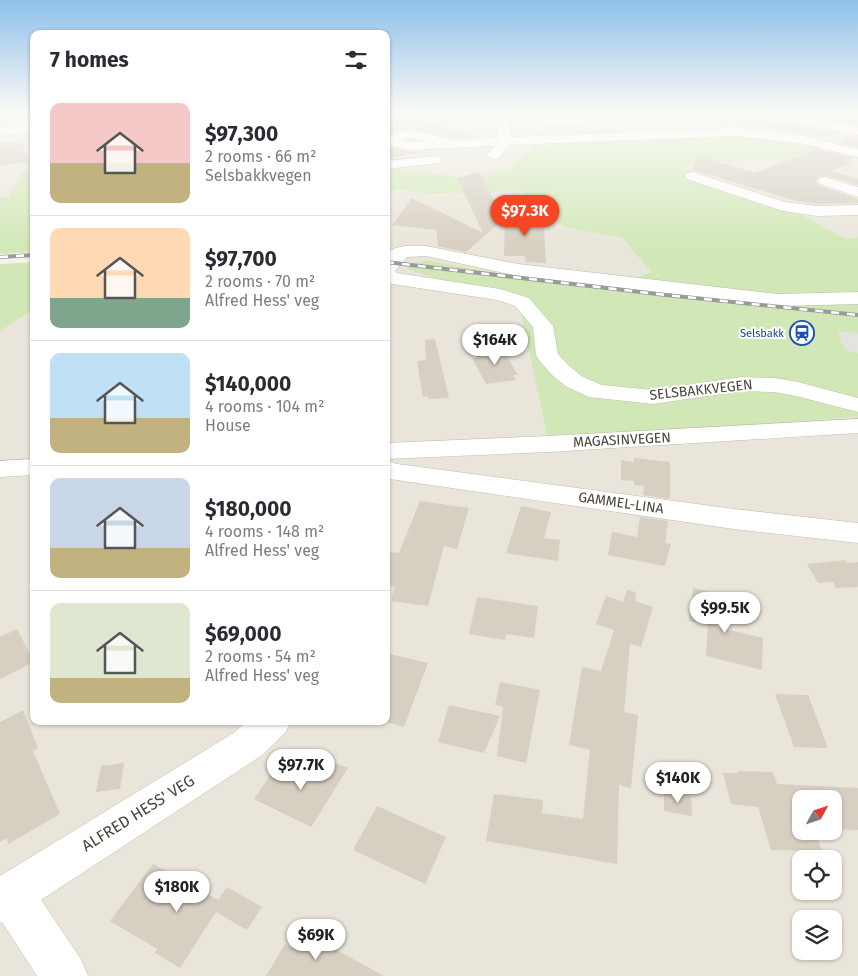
<!DOCTYPE html>
<meta charset="utf-8">
<style>
:root{--surface:#fff;--page:#f2f2f3;--text:#2b2b33;--muted:#7c7c81;--line:#e1e1e2;--accent:#f64623}
body{margin:0;font-family:"Fira Sans",sans-serif;background:var(--page);color:var(--text);height:100vh;display:flex;flex-direction:column;font-size:19px;white-space:nowrap}
*{box-sizing:border-box;margin:0}
p{font-size:16px;color:var(--muted)}
.icon{flex:none;width:28px;height:28px;fill:none;stroke:currentColor;stroke-width:2;stroke-linecap:round;stroke-linejoin:round}
.map{position:relative;flex:1;overflow:hidden}
.details{position:absolute;left:30px;top:30px;width:360px;height:695px;display:flex;flex-direction:column;background:var(--surface);border-radius:10px;box-shadow:0 1px 4px #0004}
.details>*{flex:none}
.needle{width:32px;rotate:50deg}
.fabs{position:absolute;left:792px;top:790px;display:grid;gap:10px}
.fabs a{display:grid;place-items:center;width:50px;height:50px;border-radius:10px;background:var(--surface);box-shadow:0 1px 4px #0004;font-size:25px}
.price{position:absolute;translate:-50% -42px;padding:0 11px;border-radius:18px;background:#fff;color:#222;font-size:16px;line-height:32px;filter:drop-shadow(0 1px 2px #0008)}
.price::after{content:'';position:absolute;left:50%;top:30px;width:15px;height:11px;margin-left:-8px;background:inherit;clip-path:polygon(0 0,100% 0,50% 100%)}
.price.on{background:var(--accent);color:#fff}
ul{padding:0;list-style:none}
li{display:flex;align-items:center;gap:15px;height:125px;padding:0 20px}
li+li{border-top:1px solid var(--line)}
li span{display:grid;place-items:center;flex:none;width:140px;height:100px;border-radius:10px;color:#555}
li>.icon{margin-inline-start:auto}
span .icon{width:60px;height:60px;fill:#fffc;stroke-width:1}
li b{font-size:21px}
h2{display:flex;justify-content:space-between;align-items:center;height:60px;padding:0 20px;font-size:21px}
.map>svg:first-child{display:block}
.residential{fill:#e9e5da;fill-rule:evenodd}
.green{fill:#d1e8b6}
.parking{fill:#e5e3e0}
.building{fill:#d7cfc1}
.lines{fill:none;stroke-linecap:round;stroke-linejoin:round}
.minor-casing{stroke:#c1bbae;stroke-width:1}
.minor{fill:#fff;fill-rule:evenodd}
.rail-casing{stroke:#9a9a9a;stroke-width:4}
.rail{stroke:#fff;stroke-width:2.5;stroke-dasharray:8;stroke-linecap:butt}
.labels{text-anchor:middle;dominant-baseline:central;stroke-width:4;stroke-linejoin:round;paint-order:stroke}
.far-transit-label{font-size:11px;fill:#164399;stroke:#fff;text-anchor:end}
.street-label{font-size:14px;fill:#4a4439;stroke:#fff}
.near-street-label{font-size:16px;fill:#4a4439;stroke:#fff}
</style>
<div class="map">
<svg width="858" height="976" viewBox="0 0 858 976">
<rect width="100%" height="100%" fill="#f6f3ec"/>
<g class="residential">
<polygon points="0,113 34,113 34,165 21,173 9,198 0,198"/>
<polygon points="386,113 858,113 858,237 847,239 792,210 679,167 721,162 535,145 507,170 468,178 398,169 386,172"/>
<path d="M400,189L426,194L521,191L564,227L622,238L653,272L625,281L538,280L426,260L407,269L519,303L548,440L858,417V976H0V331L34,309V721H386V192ZM801,799H834V831H801ZM801,859H834V891H801ZM801,919H834V951H801Z"/>
</g>
<g class="green">
<polygon points="742,134 792,142 821,149 782,159 721,162 680,167 792,210 847,239 858,237 858,417 548,440 519,304 406,269 426,260 538,280 625,281 652,272 622,238 564,227 521,191 426,194 400,189 386,192 386,172 398,169 468,178 507,170 535,145"/>
<polygon points="34,165 34,252 0,254 0,198 9,197 21,173"/>
<polygon points="34,262 34,309 0,331 0,264"/>
</g>
<polygon class="parking" points="838,332 858,333 858,353 847,351 841,342"/>
<g class="building">
<polygon points="785,113 858,113 858,123 855,125"/>
<polygon points="386,116 411,118 478,137 454,138 414,129 397,131 386,135"/>
<polygon points="749,118 802,126 836,133 826,137 749,125"/>
<polygon points="854,136 858,137 858,147 838,142"/>
<polygon points="22,140 29,162 0,166 0,143"/>
<polygon points="386,146 409,152 424,151 386,159"/>
<polygon points="818,149 854,158 847,161 853,163 831,171 858,179 858,185 826,175 818,177 816,182 819,186 858,199 858,203 817,204 796,201 693,170 698,155 754,173"/>
<polygon points="479,172 504,219 466,252 438,246 436,230 392,225 412,198 483,233 457,178"/>
<polygon points="531,212 544,229 546,263 526,262 525,256 504,256 505,214"/>
<polygon points="435,339 440,360 449,398 428,399 428,396 423,397 417,361 426,360 425,340"/>
<polygon points="502,348 518,375 513,375 516,380 486,384 472,358 477,358 473,352"/>
<polygon points="634,458 670,462 670,499 643,495 644,486 634,485 634,481 621,480 621,460 634,462"/>
<polygon points="420,501 469,508 457,549 444,546 428,606 391,601 395,587 386,585 386,561 390,552 399,553"/>
<polygon points="521,506 551,512 544,538 560,540 558,561 506,553"/>
<polygon points="640,517 668,521 665,543 671,544 665,566 608,555 612,532 637,537"/>
<polygon points="845,560 847,563 858,562 858,587 836,588 833,582 818,583 807,564"/>
<polygon points="693,588 720,595 717,627 763,638 762,670 706,656 708,625 689,621"/>
<polygon points="627,590 636,592 635,601 653,607 641,647 630,644 624,712 638,715 631,788 619,785 617,864 486,841 494,794 543,800 542,813 583,819 590,750 569,745 582,667 601,671 614,630 596,624 606,596 623,602"/>
<polygon points="477,597 538,606 534,638 506,634 505,640 469,634"/>
<polygon points="17,629 34,662 0,679 0,637"/>
<polygon points="386,653 428,663 404,727 386,722"/>
<polygon points="500,682 540,690 526,763 497,756 503,707 495,705"/>
<polygon points="775,694 808,695 828,748 794,747"/>
<polygon points="449,705 500,716 484,753 438,742"/>
<polygon points="23,710 38,748 33,751 60,814 8,844 7,838 0,842 0,722"/>
<polygon points="327,760 348,768 311,827 254,799 277,765 300,777 305,769 318,775"/>
<polygon points="124,763 120,789 96,792 101,766"/>
<polygon points="738,771 773,772 777,784 858,788 858,830 834,829 834,799 801,799 801,831 815,831 822,851 771,850 758,807 731,804 723,773 738,773"/>
<polygon points="664,792 691,796 692,816 664,811"/>
<polygon points="377,806 446,837 425,884 353,850"/>
<polygon points="153,864 218,900 227,887 262,907 247,930 216,912 180,968 155,953 157,949 110,921"/>
<polygon points="302,931 384,976 266,976 285,944 292,948"/>
</g>
<g class="lines">
<defs>
<g id="minor">
<path d="M517,113L563,118L584,117L590,121C578,135 529,115 509,123L511,137L736,128L799,135L858,149V157L799,143L736,136L509,145L499,158L494,159L487,155L494,146L409,150L388,145L386,142L388,136C413,124 430,137 454,140C468,141 484,138 498,138C496,118 497,117 517,113ZM407,138L429,141L409,142L401,140Z"/>
<path d="M748,113C786,113 821,120 858,127V135L802,124L754,118L750,117Z"/>
<polygon points="34,123 34,131 0,136 0,128"/>
<polygon points="434,156 439,157 441,160 439,163 386,169 386,161"/>
<polygon points="692,172 785,202 817,206 858,205 858,215 817,216 783,211 687,179 685,176 687,173"/>
<polygon points="825,177 858,187 858,197 820,184 818,181 820,178"/>
<path d="M426,246L518,264L778,294L858,292V304L778,306L518,276L426,256L407,257L395,271L397,273L500,289L529,298L553,326L558,354L569,366L583,377L602,385L653,390L742,377L774,378L798,382L858,398V412L796,396L774,392L742,391L653,404L589,397L567,387L553,376L539,360L536,355L533,327L515,306L497,300L386,283C386,275 384,265 386,258C390,243 414,246 426,246Z"/>
<polygon points="858,419 858,433 548,452 386,459 386,443 548,436"/>
<polygon points="34,459 34,475 0,477 0,461"/>
<polygon points="386,460 397,464 734,509 858,523 858,543 734,529 390,479 386,478"/>
<polygon points="247,721 291,721 286,732 261,756 41,900 81,959 88,976 37,976 2,922 0,923 0,876 235,732"/>
</g>
</defs>
<use href="#minor" class="minor-casing"/>
<use href="#minor" class="minor"/>
<defs>
<g id="rail">
<polyline points="0,257 34,255"/>
<polyline points="386,262 666,295 858,315"/>
</g>
</defs>
<use href="#rail" class="rail-casing"/>
<use href="#rail" class="rail"/>
</g>
<linearGradient id="sky" x2="0" y2="1"><stop stop-color="#8fc0eb"/><stop offset="0.45" stop-color="#fbfaf6"/><stop offset="1" stop-color="#fbfaf6" stop-opacity="0"/></linearGradient>
<rect width="858" height="250" fill="url(#sky)"/>
<defs>
<symbol id="station-ring" viewBox="-11 -11 22 22"><circle r="9.5" fill="#fff" stroke="#1a4fb4" stroke-width="1.5"/><path d="M-3-6H3Q5-6 5-4V2Q5 4 3 4L4.5 6H3L1.5 4h-3L-3 6H-4.5L-3 4Q-5 4-5 2V-4Q-5-6-3-6ZM-3.5-4v3h7v-3ZM-3.5 1v1.5H-2V1ZM2 1v1.5H3.5V1Z" fill="#1a4fb4"/></symbol>
</defs>
<g fill-rule="evenodd">
<use href="#station-ring" x="788" y="319" width="28" height="28"/>
</g>
<g class="labels">
<g class="far-transit-label">
<text x="784" y="333">Selsbakk</text>
</g>
<g class="street-label">
<text transform="translate(701 390) rotate(-6)">SELSBAKKVEGEN</text>
<text transform="translate(622 440) rotate(-3)">MAGASINVEGEN</text>
<text transform="translate(621 503) rotate(8)">GAMMEL-LINA</text>
</g>
<g class="near-street-label">
<text transform="translate(138 813) rotate(-32)">ALFRED HESS' VEG</text>
</g>
</g>
</svg>
<div class="fabs">
<a><svg class="needle" viewBox="-14 -14 28 28"><path d="M0-13l5 13h-10z" fill="#e53935"/><path d="M0 13l5-13h-10z" fill="#7c7c81"/></svg></a>
<a><svg class="icon" aria-label="locate" viewBox="0 0 24 24"><circle cx="12" cy="12" r="6"/><path d="M12 2v4M12 18v4M2 12h4M18 12h4"/></svg></a>
<a><svg class="icon" aria-label="layers" viewBox="0 0 24 24"><path d="M12 4l9 5-9 5-9-5zM3 14l9 5 9-5"/></svg></a>
</div>
<b class="price on" style="left:525px;top:237px">$97.3K</b>
<b class="price" style="left:495px;top:366px">$164K</b>
<b class="price" style="left:725px;top:634px">$99.5K</b>
<b class="price" style="left:301px;top:791px">$97.7K</b>
<b class="price" style="left:678px;top:804px">$140K</b>
<b class="price" style="left:177px;top:913px">$180K</b>
<b class="price" style="left:316px;top:961px">$69K</b>
<section class="details">
<h2>7 homes<svg class="icon" aria-label="filters" viewBox="0 0 24 24"><path d="M4 7h16M4 17h16"/><circle cx="9" cy="7" r="2"/><circle cx="15" cy="17" r="2"/></svg></h2>
<ul>
<li><span style="background:linear-gradient(#f6c9c9 60%,#c2b280 0)"><svg class="icon" aria-label="home" viewBox="0 0 24 24"><path d="M3 11l9-7 9 7M6 9v11h12V9"/></svg></span><div><b>$97,300</b><p>2 rooms · 66 m²</p><p>Selsbakkvegen</p></div></li>
<li><span style="background:linear-gradient(#ffd9b3 70%,#7fa58c 0)"><svg class="icon" aria-label="home" viewBox="0 0 24 24"><path d="M3 11l9-7 9 7M6 9v11h12V9"/></svg></span><div><b>$97,700</b><p>2 rooms · 70 m²</p><p>Alfred Hess' veg</p></div></li>
<li><span style="background:linear-gradient(#bfe0f5 65%,#c2b280 0)"><svg class="icon" aria-label="home" viewBox="0 0 24 24"><path d="M3 11l9-7 9 7M6 9v11h12V9"/></svg></span><div><b>$140,000</b><p>4 rooms · 104 m²</p><p>House</p></div></li>
<li><span style="background:linear-gradient(#c9d6e8 70%,#c2b280 0)"><svg class="icon" aria-label="home" viewBox="0 0 24 24"><path d="M3 11l9-7 9 7M6 9v11h12V9"/></svg></span><div><b>$180,000</b><p>4 rooms · 148 m²</p><p>Alfred Hess' veg</p></div></li>
<li><span style="background:linear-gradient(#dfe7d0 75%,#c2b280 0)"><svg class="icon" aria-label="home" viewBox="0 0 24 24"><path d="M3 11l9-7 9 7M6 9v11h12V9"/></svg></span><div><b>$69,000</b><p>2 rooms · 54 m²</p><p>Alfred Hess' veg</p></div></li>
</ul>
</section>
</div>
